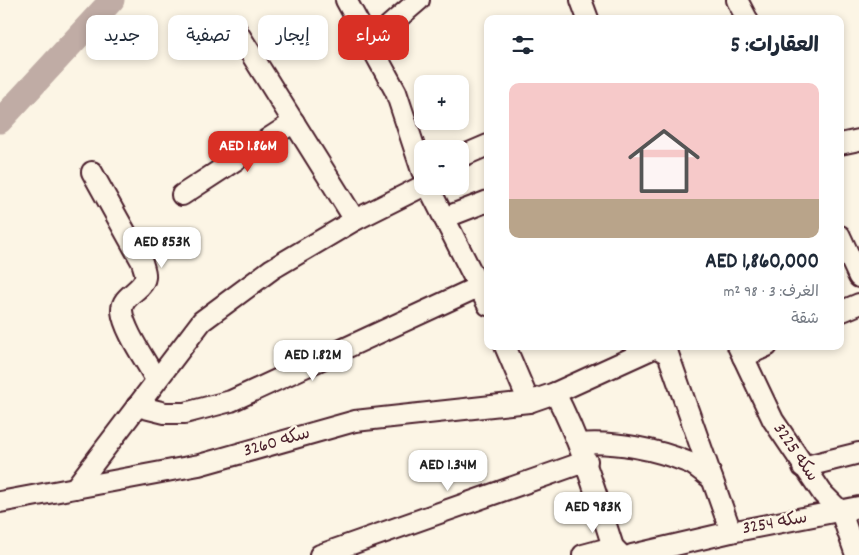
<!DOCTYPE html>
<html lang="ar">
<meta charset="utf-8">
<style>
:root{--surface:#fff;--page:#f2f2f3;--text:#1f2937;--muted:#747a83;--accent:#d93025}
body{margin:0;font-family:Dekko,"Playpen Sans Arabic",sans-serif;background:var(--page);color:var(--text);direction:rtl;height:100vh;display:flex;flex-direction:column;font-size:19px;white-space:nowrap}
*{box-sizing:border-box;margin:0}
p{font-size:16px;color:var(--muted)}
.icon{flex:none;width:28px;height:28px;fill:none;stroke:currentColor;stroke-width:2;stroke-linecap:round;stroke-linejoin:round}
.map{position:relative;flex:1;overflow:hidden;direction:ltr}
.panel{position:absolute;left:484px;top:15px;width:360px;height:335px;display:flex;flex-direction:column;background:var(--surface);border-radius:10px;box-shadow:0 2px 8px #0003;direction:rtl}
.panel>*{flex:none}
.banner{position:absolute;left:15px;top:15px;width:394px;height:45px;direction:rtl;display:flex;gap:10px}
.controls{position:absolute;left:414px;top:75px;display:grid;gap:10px}
.controls a{display:grid;place-items:center;width:55px;height:55px;border-radius:10px;background:var(--surface);box-shadow:0 2px 8px #0003;font-size:25px}
.price{position:absolute;translate:-50% -42px;padding:0 11px;border-radius:10px;background:#fff;color:#222;font-size:16px;line-height:32px;filter:drop-shadow(0 1px 2px #0008)}
.price::after{content:'';position:absolute;left:50%;top:30px;width:15px;height:11px;margin-left:-8px;background:inherit;clip-path:polygon(0 0,100% 0,50% 100%)}
.price.current{background:var(--accent);color:#fff}
ul{padding:0;list-style:none}
li{display:grid;align-content:center;gap:10px;height:265px;padding:0 25px}
li span{display:grid;place-items:center;height:155px;border-radius:10px;color:#555}
li>.icon{margin-inline-start:auto}
span .icon{width:90px;height:90px;fill:#fffc;stroke-width:1}
li b{font-size:21px}
h2{display:flex;justify-content:space-between;align-items:center;height:60px;padding:0 25px;font-size:21px}
.pill{padding:0 18px;border-radius:10px;background:var(--surface);box-shadow:0 2px 8px #0003;font-size:18px;line-height:45px}
.pill.current{background:var(--accent);color:#fff}
.map>svg:first-child{display:block}
.lines{fill:none;stroke-linecap:round;stroke-linejoin:round}
.river{stroke:#c0aca5;stroke-width:25}
.minor-casing{stroke:#4a1f2b;stroke-width:24}
.minor{stroke:#fcf5e5;stroke-width:20}
.labels{text-anchor:middle;dominant-baseline:central;stroke-width:5;stroke-linejoin:round;paint-order:stroke}
.street-label{font-size:18px;fill:#4a1f2b;stroke:#fcf5e5}
</style>
<div class="map">
<svg width="859" height="555" viewBox="0 0 859 555">
<rect width="100%" height="100%" fill="#fcf5e5"/>
<filter id="ink" filterUnits="userSpaceOnUse"><feTurbulence type="fractalNoise" baseFrequency=".02" numOctaves="2"/><feDisplacementMap in="SourceGraphic" scale="10" xChannelSelector="R" yChannelSelector="G"/><feConvolveMatrix kernelMatrix="1 2 1 2 8 2 1 2 1" color-interpolation-filters="sRGB"/></filter>
<g filter="url(#ink)">
<g class="lines">
<polyline class="river" points="0,121 112,0"/>
<defs>
<g id="minor">
<polyline points="346,0 396,92 422,171"/>
<polyline points="581,0 588,19"/>
<polyline points="737,0 747,19"/>
<polyline points="233,25 355,220 423,186"/>
<polyline points="369,43 419,0"/>
<polyline points="840,144 859,140"/>
<polyline points="460,157 488,145"/>
<path d="M92,172L142,262C143,266 146,273 145,277C143,291 121,295 122,311C124,331 147,362 156,380"/>
<polyline points="428,186 488,305"/>
<polyline points="182,195 294,122"/>
<polyline points="444,218 488,201"/>
<polyline points="840,236 859,277"/>
<polyline points="840,312 859,304"/>
<polyline points="505,346 529,402"/>
<polyline points="738,346 773,420 823,494 841,512 856,555"/>
<polyline points="743,357 767,346"/>
<path d="M555,393C581,443 596,494 613,547L621,555"/>
<polyline points="137,406 165,413 185,413 231,401 480,286"/>
<path d="M579,444C615,441 656,449 690,463C698,467 705,474 712,479"/>
<polyline points="803,467 859,453"/>
<polyline points="75,488 202,321 272,269 355,220"/>
<polyline points="0,502 199,465 355,421 529,402 555,393 656,347 668,354 731,532"/>
<polyline points="320,555 587,461"/>
<polyline points="583,555 613,547"/>
<polyline points="632,555 731,532 859,507"/>
</g>
</defs>
<use href="#minor" class="minor-casing"/>
<use href="#minor" class="minor"/>
</g>
</g>
<g class="labels">
<g class="street-label">
<text transform="translate(277 443) rotate(-16)">سكه 3260</text>
<text transform="translate(795 453) rotate(56)">سكه 3225</text>
<text transform="translate(775 524) rotate(-10)">سكه 3254</text>
</g>
</g>
</svg>
<div class="controls">
<a>+</a>
<a>−</a>
</div>
<b class="price current" style="left:248px;top:173px">AED 1.86M</b>
<b class="price" style="left:162px;top:269px">AED 853K</b>
<b class="price" style="left:313px;top:382px">AED 1.82M</b>
<b class="price" style="left:448px;top:492px">AED 1.34M</b>
<b class="price" style="left:593px;top:534px">AED 983K</b>
<div class="banner">
<a class="pill current">شراء</a>
<a class="pill">إيجار</a>
<a class="pill">تصفية</a>
<a class="pill">جديد</a>
</div>
<section class="panel">
<h2>العقارات: 5<svg class="icon" aria-label="filters" viewBox="0 0 24 24"><path d="M4 7h16M4 17h16"/><circle cx="9" cy="7" r="2"/><circle cx="15" cy="17" r="2"/></svg></h2>
<ul>
<li><span style="background:linear-gradient(#f6c9c9 75%,#b9a48a 0)"><svg class="icon" aria-label="home" viewBox="0 0 24 24"><path d="M3 11l9-7 9 7M6 9v11h12V9"/></svg></span><div><b>AED 1,860,000</b><p>الغرف: 3 · 98 m²</p><p>شقة</p></div></li>
</ul>
</section>
</div>
